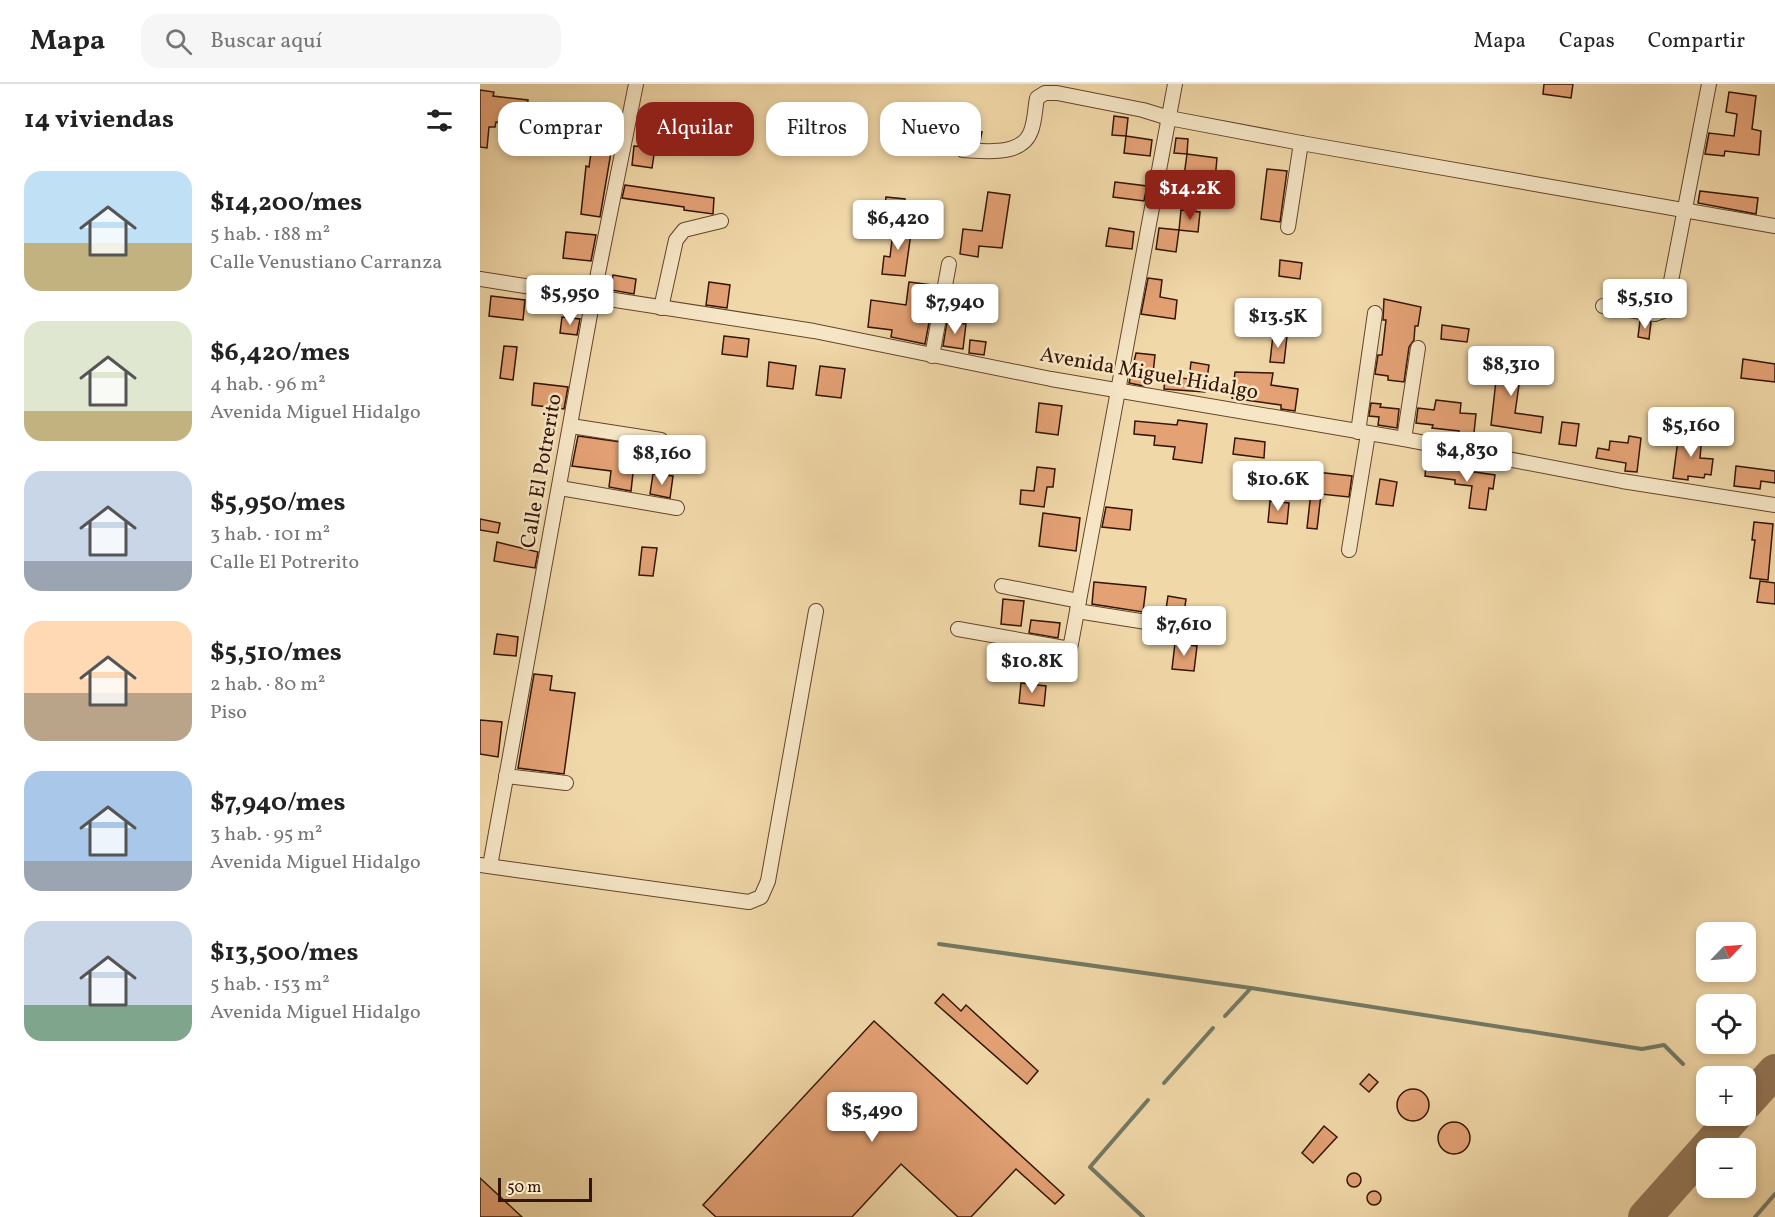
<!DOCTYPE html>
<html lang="es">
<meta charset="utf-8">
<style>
:root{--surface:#fff;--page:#f6f6f6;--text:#222;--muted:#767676;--line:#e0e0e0;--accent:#8f2418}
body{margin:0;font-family:Vollkorn,serif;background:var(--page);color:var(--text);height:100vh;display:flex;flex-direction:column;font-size:22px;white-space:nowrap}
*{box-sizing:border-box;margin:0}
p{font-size:20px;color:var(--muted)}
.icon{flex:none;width:33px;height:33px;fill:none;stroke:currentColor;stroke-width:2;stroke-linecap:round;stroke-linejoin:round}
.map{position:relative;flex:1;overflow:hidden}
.drawer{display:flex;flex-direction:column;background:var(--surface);width:480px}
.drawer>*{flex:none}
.hud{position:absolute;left:18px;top:18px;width:570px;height:54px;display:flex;gap:12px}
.needle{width:39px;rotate:65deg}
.controls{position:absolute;left:1216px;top:838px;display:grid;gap:12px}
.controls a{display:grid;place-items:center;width:60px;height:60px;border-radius:12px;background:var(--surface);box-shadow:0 3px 9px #0003;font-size:30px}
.scale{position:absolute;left:18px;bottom:15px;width:94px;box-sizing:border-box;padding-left:6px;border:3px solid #341503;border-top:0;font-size:16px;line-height:21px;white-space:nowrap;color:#341503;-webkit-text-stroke:4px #f6e6c6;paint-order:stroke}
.price{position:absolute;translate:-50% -51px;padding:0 14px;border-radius:6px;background:#fff;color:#222;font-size:20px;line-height:39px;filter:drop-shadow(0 2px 3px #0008)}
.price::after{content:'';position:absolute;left:50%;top:36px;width:18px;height:14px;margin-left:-9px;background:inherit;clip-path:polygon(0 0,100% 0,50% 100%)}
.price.active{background:var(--accent);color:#fff}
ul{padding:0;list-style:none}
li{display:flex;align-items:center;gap:18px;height:150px;padding:0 24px}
li span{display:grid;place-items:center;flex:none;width:168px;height:120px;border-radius:18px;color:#555}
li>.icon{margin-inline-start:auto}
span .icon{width:72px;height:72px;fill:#fffc;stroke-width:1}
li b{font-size:26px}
h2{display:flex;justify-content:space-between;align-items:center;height:72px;padding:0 24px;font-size:26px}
.tag{padding:0 21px;border-radius:18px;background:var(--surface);box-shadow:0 3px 9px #0003;font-size:21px;line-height:54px}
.tag.active{background:var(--accent);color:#fff}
header{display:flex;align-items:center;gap:36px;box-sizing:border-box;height:84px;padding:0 30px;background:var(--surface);border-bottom:2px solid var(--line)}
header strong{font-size:28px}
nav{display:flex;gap:33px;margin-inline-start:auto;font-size:21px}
.search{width:420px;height:54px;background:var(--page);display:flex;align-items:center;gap:15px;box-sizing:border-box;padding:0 21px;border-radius:18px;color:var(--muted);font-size:22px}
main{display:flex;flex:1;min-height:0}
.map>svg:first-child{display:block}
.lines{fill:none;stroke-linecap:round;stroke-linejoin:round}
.stream{stroke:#727964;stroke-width:4}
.taxiway{stroke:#927656;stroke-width:34}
.building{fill:#e3a174;stroke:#341503;stroke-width:1.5}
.street-casing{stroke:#63462c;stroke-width:16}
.street{stroke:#f6e6c6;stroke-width:14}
.labels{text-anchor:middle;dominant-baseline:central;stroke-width:5;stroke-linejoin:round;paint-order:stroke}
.street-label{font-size:21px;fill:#341503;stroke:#f6e6c6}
</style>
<header>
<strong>Mapa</strong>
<div class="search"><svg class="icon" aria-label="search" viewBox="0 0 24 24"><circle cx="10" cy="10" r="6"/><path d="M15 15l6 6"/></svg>Buscar aquí</div>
<nav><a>Mapa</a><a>Capas</a><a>Compartir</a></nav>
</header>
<main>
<section class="drawer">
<h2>14 viviendas<svg class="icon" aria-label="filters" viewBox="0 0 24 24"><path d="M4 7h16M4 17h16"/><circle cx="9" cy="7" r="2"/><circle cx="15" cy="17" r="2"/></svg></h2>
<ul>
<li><span style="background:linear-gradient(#bfe0f5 60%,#c2b280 0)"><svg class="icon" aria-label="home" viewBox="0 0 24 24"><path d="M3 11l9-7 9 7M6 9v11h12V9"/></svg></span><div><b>$14,200/mes</b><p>5 hab. · 188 m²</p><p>Calle Venustiano Carranza</p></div></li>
<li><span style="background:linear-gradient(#dfe7d0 75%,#c2b280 0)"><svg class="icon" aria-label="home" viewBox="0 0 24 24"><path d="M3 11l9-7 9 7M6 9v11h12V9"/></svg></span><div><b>$6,420/mes</b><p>4 hab. · 96 m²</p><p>Avenida Miguel Hidalgo</p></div></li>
<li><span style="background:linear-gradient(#c9d6e8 75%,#9aa5b1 0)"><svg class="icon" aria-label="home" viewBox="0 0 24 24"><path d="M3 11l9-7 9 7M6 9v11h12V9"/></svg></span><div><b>$5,950/mes</b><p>3 hab. · 101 m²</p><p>Calle El Potrerito</p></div></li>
<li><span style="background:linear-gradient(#ffd9b3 60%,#b9a48a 0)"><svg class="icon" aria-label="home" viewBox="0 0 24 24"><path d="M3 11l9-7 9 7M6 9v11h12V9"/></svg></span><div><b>$5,510/mes</b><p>2 hab. · 80 m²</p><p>Piso</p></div></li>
<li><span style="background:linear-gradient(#a9c7e8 75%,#9aa5b1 0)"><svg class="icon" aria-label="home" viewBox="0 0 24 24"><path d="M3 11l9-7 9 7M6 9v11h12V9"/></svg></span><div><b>$7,940/mes</b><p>3 hab. · 95 m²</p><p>Avenida Miguel Hidalgo</p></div></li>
<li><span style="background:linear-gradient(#c9d6e8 70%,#7fa58c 0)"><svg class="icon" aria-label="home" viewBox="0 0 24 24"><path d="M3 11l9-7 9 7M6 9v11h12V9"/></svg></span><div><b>$13,500/mes</b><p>5 hab. · 153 m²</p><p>Avenida Miguel Hidalgo</p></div></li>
</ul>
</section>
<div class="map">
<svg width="1295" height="1133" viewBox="0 0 1295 1133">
<rect width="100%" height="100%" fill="#f1d8a8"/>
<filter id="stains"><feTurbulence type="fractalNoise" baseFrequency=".00333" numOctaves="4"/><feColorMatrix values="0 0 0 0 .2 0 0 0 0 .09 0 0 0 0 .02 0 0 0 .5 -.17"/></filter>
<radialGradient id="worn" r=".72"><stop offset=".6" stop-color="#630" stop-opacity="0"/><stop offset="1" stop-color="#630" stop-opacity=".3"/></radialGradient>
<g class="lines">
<g class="stream">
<polyline points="459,860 771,904 1162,965 1184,961 1203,980"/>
<polyline points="745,932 771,904"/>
<polyline points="684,999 733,944"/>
<polyline points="663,1133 610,1083 668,1016"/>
<polyline points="1275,1133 1295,1110"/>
</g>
<g class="taxiway">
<polyline points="1266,1019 1295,987"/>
<polyline points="1165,1133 1255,1032"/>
</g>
</g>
<g class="building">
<polygon points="1064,0 1093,0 1091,14 1063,10"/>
<polygon points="0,6 14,8 13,12 48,16 45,41 16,38 15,43 9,43 7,64 0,63"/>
<polygon points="1249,8 1276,12 1272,45 1281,47 1279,71 1245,67 1244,72 1225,70 1229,49 1254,52 1257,30 1246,28"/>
<polygon points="116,20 131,22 128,44 135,45 120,133 101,130 106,82 109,83 112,62 118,63 121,42 113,41"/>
<polygon points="427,29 438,30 437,43 426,42"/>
<polygon points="634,32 648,34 646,52 632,51"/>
<polygon points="457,37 479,40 479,45 502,48 500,58 456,54"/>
<polygon points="168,49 185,51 183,61 167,59"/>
<polygon points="646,52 672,56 670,72 644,69"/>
<polygon points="696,54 708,55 707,70 694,69"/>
<polygon points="154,62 175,64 172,84 152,81"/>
<polygon points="707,70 737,74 735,96 704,92"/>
<polygon points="787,85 807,87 800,138 781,135"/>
<polygon points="635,98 667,102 664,117 633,113"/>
<polygon points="145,101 234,114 233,130 204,126 204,123 142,114"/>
<polygon points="1220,107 1278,114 1276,130 1218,119"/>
<polygon points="508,108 530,111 522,164 499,162 498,173 480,170 483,145 502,147"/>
<polygon points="406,113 425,115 423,130 404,128"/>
<polygon points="701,126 720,128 718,148 699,146"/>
<polygon points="414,139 432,142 425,192 402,190 404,172 410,173"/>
<polygon points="629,144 654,148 652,165 626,162"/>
<polygon points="679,144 699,146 696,168 676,165"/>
<polygon points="86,148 116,151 111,177 83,174"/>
<polygon points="800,176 822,179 820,195 799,192"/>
<polygon points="133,191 156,195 154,210 131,206"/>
<polygon points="668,194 682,196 680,213 697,216 695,235 661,230"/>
<polygon points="229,198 250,201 247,224 226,221"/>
<polygon points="429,198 452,201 448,228 451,228 445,260 411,253 412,246 388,243 391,216 426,221"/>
<polygon points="11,212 45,216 43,236 9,232"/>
<polygon points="904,215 941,223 938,242 935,242 934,256 929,263 924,298 908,296 908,292 895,290 898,271 902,271 906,236 903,236"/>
<polygon points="82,233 100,235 97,251 80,249"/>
<polygon points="1160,237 1171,238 1169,255 1158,253"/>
<polygon points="467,238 486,240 483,265 463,262"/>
<polygon points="962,241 989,245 987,258 961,255"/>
<polygon points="793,251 807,252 804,279 790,278"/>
<polygon points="244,252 269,255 267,273 242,270"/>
<polygon points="490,256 506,258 504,271 489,269"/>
<polygon points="24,262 37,263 33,296 20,294"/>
<polygon points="656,269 675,271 673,290 666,289 664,302 649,299"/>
<polygon points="1019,270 1043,273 1035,329 1063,333 1061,349 1011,341"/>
<polygon points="1263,275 1295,280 1295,298 1261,294"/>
<polygon points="289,278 316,282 313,305 287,302"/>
<polygon points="711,278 729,281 725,308 684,305 685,292 709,295"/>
<polygon points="340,282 365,285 361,314 336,311"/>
<polygon points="755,288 793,289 791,301 818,305 815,327 801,325 801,321 752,314"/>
<polygon points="54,299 88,303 84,325 52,321"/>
<polygon points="956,316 981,319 980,329 996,330 993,358 978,356 979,347 952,344 953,341 936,339 938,324 954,326"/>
<polygon points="559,319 582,322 578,351 556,348"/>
<polygon points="891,319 901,320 900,323 919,325 917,344 898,341 899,333 889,332"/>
<polygon points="698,336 727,340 722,379 693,375 695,363 674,361 675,352 654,350 655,337 697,341"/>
<polygon points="1082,338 1099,340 1096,362 1079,360"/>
<polygon points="1199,348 1222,351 1220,374 1233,375 1231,391 1225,390 1224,394 1208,392 1208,396 1193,394"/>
<polygon points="98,352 184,364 182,384 154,380 151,407 129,403 131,387 92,382"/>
<polygon points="1149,352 1161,354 1157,388 1145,387 1146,379 1116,374 1118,364 1129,366 1130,357 1148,359"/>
<polygon points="755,354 785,358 784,374 753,370"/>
<polygon points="946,381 1015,391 1013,405 1009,404 1006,426 989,424 992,402 975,400 975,396 945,392"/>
<polygon points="1256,382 1295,387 1295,399 1281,397 1280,405 1254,402"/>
<polygon points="557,383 575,385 573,403 567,403 564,423 540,420 541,406 554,407"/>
<polygon points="836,388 872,392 869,413 841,410 837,445 827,444 831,408 810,406 812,392 835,395"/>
<polygon points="173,390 193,392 190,414 170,410"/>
<polygon points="900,395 917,398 913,422 896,420"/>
<polygon points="790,417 809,419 807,440 788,438"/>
<polygon points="626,423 652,426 650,446 622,443"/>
<polygon points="563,429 600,434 596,467 559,462"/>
<polygon points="0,435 20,439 18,449 0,446"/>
<polygon points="1274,438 1293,440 1288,496 1270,494 1275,456 1272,456"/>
<polygon points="17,458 58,468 55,484 14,477"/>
<polygon points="162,463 177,464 173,492 159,491"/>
<polygon points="1280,497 1295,499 1295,520 1277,518"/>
<polygon points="614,498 666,503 663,528 612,520"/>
<polygon points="688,512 706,515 703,536 685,532"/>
<polygon points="523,515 544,517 541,542 521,540"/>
<polygon points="551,536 580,539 578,554 549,549"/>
<polygon points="17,550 38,553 36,572 14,570"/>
<polygon points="695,559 717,562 714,587 692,585"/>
<polygon points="54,590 72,592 70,606 95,609 84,690 38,684"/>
<polygon points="541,599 566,602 564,622 539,619"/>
<polygon points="0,636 22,638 18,673 0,670"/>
<polygon points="463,910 481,927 486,921 558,987 547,1000 455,919"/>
<polygon points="394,937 584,1111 575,1120 536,1085 491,1133 478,1133 421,1080 372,1133 236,1133 223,1121"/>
<polygon points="889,990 898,998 889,1008 880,1000"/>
<circle cx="933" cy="1021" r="16"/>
<circle cx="974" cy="1054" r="16"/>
<polygon points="844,1042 857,1053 833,1079 822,1069"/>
<circle cx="874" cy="1096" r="7"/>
<polygon points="0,1094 42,1133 0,1133"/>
<circle cx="894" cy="1114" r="7"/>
</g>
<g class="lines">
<defs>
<g id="street">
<path d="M483,66C504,67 542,73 551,47C555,37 555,24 557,14L565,9H577L663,26L689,34L821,59L1295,142"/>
<polyline points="808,143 821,59"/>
<polyline points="0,195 334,247 571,295 924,355 1142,397 1295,421"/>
<polyline points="1123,222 1175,230 1183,227 1186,223 1229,0"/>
<polyline points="181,224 196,156 204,146 241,137"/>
<polyline points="452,272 469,180"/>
<polyline points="91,342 181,356"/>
<polyline points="878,348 895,229"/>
<polyline points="924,355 938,264"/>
<polyline points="80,404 197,424"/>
<polyline points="869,466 888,350"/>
<polyline points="522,502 599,517"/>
<polyline points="597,527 698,543"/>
<polyline points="478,545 590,565 695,0"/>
<polyline points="26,692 86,699"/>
<polyline points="0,781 269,818 281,813 288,797 336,527"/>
<polyline points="10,782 113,214 156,0"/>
</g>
</defs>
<use href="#street" class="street-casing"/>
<use href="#street" class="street"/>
</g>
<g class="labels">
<g class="street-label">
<text transform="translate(669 290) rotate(10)">Avenida Miguel Hidalgo</text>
<text transform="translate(62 387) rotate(-80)">Calle El Potrerito</text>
</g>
</g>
<rect width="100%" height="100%" filter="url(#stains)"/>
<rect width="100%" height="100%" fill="url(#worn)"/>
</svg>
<div class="controls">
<a><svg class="needle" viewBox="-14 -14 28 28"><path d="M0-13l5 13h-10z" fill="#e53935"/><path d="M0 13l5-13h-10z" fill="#767676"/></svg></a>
<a><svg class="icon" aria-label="locate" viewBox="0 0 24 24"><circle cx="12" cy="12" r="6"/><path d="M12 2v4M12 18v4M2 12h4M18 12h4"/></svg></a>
<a>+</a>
<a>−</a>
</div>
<div class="scale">50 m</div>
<b class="price active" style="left:710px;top:137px">$14.2K</b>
<b class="price" style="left:418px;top:167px">$6,420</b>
<b class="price" style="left:90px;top:242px">$5,950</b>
<b class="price" style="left:1165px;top:246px">$5,510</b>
<b class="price" style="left:475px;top:251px">$7,940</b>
<b class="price" style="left:798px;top:265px">$13.5K</b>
<b class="price" style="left:1031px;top:313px">$8,310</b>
<b class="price" style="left:1211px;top:374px">$5,160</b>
<b class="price" style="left:987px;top:399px">$4,830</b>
<b class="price" style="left:182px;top:402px">$8,160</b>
<b class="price" style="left:798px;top:428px">$10.6K</b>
<b class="price" style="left:704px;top:573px">$7,610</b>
<b class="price" style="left:552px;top:610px">$10.8K</b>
<b class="price" style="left:392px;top:1059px">$5,490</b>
<div class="hud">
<a class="tag">Comprar</a>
<a class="tag active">Alquilar</a>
<a class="tag">Filtros</a>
<a class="tag">Nuevo</a>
</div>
</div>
</main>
